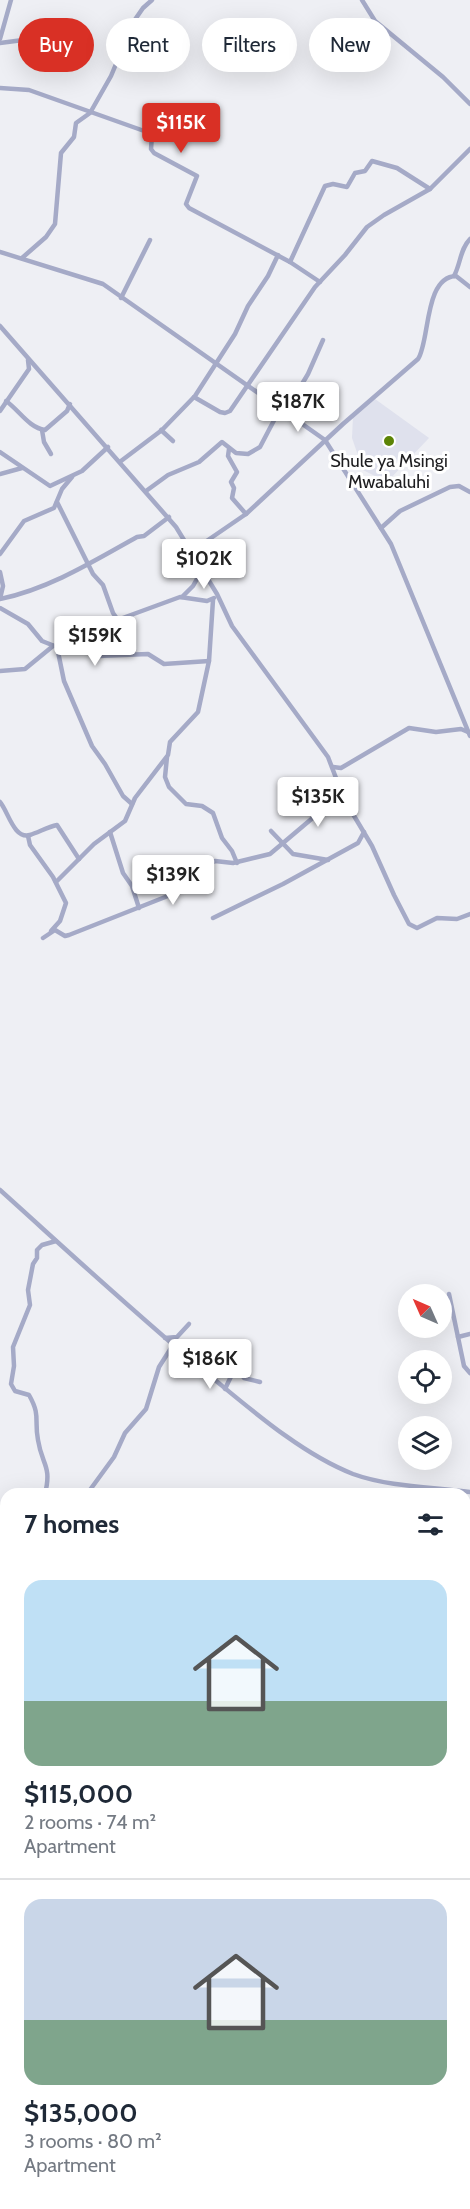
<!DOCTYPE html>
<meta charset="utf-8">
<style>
:root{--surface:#fff;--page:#f2f2f3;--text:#1f2937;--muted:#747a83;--line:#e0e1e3;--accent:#d93025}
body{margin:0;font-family:Cabin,sans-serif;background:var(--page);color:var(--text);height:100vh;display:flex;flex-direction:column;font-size:22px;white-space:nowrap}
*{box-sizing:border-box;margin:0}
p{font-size:20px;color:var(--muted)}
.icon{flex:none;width:33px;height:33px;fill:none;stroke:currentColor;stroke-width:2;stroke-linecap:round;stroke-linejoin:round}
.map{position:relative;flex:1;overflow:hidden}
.drawer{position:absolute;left:0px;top:1488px;width:471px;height:722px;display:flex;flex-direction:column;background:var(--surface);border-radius:18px 18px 0 0;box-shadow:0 6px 24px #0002}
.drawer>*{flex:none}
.top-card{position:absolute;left:18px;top:18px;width:435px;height:54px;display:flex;gap:12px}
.needle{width:39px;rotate:315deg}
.controls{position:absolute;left:398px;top:1284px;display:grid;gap:12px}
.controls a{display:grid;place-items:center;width:54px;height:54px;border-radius:50%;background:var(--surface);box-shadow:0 6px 24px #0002;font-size:30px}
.price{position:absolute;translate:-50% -51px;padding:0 14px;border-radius:6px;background:#fff;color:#222;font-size:20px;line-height:39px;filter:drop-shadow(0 2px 3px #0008)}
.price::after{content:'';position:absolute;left:50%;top:36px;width:18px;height:14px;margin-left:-9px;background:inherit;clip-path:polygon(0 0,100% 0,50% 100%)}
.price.on{background:var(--accent);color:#fff}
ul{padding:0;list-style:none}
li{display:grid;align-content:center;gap:12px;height:318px;padding:0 24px}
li+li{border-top:2px solid var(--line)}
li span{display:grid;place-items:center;height:186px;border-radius:18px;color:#555}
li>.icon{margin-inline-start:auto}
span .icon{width:108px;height:108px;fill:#fffc;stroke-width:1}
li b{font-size:26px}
h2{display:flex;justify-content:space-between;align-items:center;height:72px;padding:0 24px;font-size:26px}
.chip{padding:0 21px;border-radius:27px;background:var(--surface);box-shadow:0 6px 24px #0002;font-size:21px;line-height:54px}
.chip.on{background:var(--accent);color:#fff}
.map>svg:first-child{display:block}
.built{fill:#dfe1ed}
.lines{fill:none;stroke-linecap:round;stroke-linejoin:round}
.minor{stroke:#a5aac7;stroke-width:4.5}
.poi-dot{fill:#5c8406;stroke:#fff;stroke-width:2}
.labels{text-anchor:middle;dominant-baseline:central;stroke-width:6;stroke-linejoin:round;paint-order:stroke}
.poi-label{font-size:18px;fill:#1e1e20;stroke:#fff}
</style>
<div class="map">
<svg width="470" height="2209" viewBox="0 0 470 2209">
<rect width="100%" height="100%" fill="#eeeff4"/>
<polygon class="built" points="375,399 429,438 387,482 363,470 352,438 353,416"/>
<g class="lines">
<g class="minor">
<polyline points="362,0 375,21 443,77 470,104"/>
<polyline points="0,39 11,0"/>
<polyline points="0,43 23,40 39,22"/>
<polyline points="0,88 29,90 147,132 152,135 151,149 154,153 197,176 186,204 189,208 290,262 320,282"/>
<polyline points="0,252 103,284 325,440 391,544 470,736"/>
<polyline points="22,258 46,237 55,224 61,153 74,137 76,123 90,113 111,76 134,21 143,8 152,0"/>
<polyline points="290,262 325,186 333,184 347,187 355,173 365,171 372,161 397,168 430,189"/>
<path d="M454,276C461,263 460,249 470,239"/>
<polyline points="121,298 150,240"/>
<polyline points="0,326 176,527 217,594 232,626 328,757 344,799 372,846 394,895 409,924 417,928 437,918 457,919 470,914"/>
<polyline points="194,397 220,412 225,413 230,411 315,287 345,255 367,227 384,215 430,189 470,149"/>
<path d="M6,401C19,410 29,428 45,430L67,411L70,404"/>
<polyline points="0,411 29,369 28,360"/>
<polyline points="42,430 44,442 51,454"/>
<polyline points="161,430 173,441"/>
<polyline points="229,449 228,456 237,472 231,482 234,488 232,498 246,514"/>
<polyline points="0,452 50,486 82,471 108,447"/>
<polyline points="121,461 162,430 195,396 235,334 248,306 268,276 278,255"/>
<polyline points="0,474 22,468"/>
<polyline points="146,491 168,475 199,462 222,442 236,453 248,454 260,447 281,407 299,389 308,374 323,340"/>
<polyline points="57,502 93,574 103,585 113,613 118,620"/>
<polyline points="381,528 400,511 450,487 459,486 470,492"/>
<path d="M192,551L246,514L343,424L418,359C430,341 424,277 456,276L470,287"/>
<polyline points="0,554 24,521 54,508 62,489 72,477"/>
<path d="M0,572L3,586L0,599C49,589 94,561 137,537L144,536L169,517"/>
<polyline points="182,597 193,586 202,570"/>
<polyline points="0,608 28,624 42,641 62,649 84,648 98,656 148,654 164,664 209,661"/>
<polyline points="57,647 64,681 92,746 105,764 123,796 132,804"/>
<polyline points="87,649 100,641 120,619 180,597 207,601 214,598"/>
<polyline points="0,671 25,669 53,646"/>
<polyline points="167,757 165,777 169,787 186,804 202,806 213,813 222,838 232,851 237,863"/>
<polyline points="333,767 341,768 409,728 436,732 461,729 468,732"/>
<path d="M0,802C8,811 14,840 30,835C39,832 48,827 57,825L79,859"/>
<polyline points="271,831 293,854 328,860"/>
<polyline points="110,832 123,873 132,886 139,908"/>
<polyline points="28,836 30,845 53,877 66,903 60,921 51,931"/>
<polyline points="56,882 94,844 125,821 135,798 168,755 170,742 198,712 209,661 213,600"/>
<polyline points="213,918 283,884 358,843 364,832"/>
<polyline points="43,938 55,930 65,936 69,935 183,890 208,865 215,861 233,863 270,854 315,816 343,797"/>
<path d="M0,1190C71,1254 141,1319 215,1380C255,1413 304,1455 353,1474C389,1487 432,1487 470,1492"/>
<polyline points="449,1294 464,1366 470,1373"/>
<polyline points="458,1337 470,1334"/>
<polyline points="165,1338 177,1337 189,1324"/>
<polyline points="236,1366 244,1378 260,1382"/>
<polyline points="225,1389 237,1364 229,1348"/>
<path d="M45,1494C52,1465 42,1466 38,1440C34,1420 41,1416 29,1395L15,1391L11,1384L14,1366L13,1347L30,1305L28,1290L33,1264L37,1258V1250L42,1245L56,1241"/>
<polyline points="87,1494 114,1457 125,1433 146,1409 159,1367 173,1345"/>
<polyline points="465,1916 470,1896"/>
<polyline points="0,2044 6,2051"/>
<polyline points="465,2085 470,2082"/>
<polyline points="0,2121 6,2121"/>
<polyline points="465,2129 470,2125"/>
<polyline points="340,2209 344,2204"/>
<polyline points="389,2209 392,2204"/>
</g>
</g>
<circle class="poi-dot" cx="389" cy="441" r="6"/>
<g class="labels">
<g class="poi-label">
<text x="389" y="461">Shule ya Msingi<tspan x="389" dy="21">Mwabaluhi</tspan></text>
</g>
</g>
</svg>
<div class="controls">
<a><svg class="needle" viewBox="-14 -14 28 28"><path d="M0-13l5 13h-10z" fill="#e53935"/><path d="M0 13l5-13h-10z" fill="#747a83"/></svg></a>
<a><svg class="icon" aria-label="locate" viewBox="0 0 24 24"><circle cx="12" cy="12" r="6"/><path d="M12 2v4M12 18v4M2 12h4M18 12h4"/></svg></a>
<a><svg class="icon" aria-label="layers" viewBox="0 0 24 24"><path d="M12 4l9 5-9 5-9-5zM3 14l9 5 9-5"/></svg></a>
</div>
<b class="price on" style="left:181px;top:154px">$115K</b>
<b class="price" style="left:298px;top:433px">$187K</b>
<b class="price" style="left:204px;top:590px">$102K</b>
<b class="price" style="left:95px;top:667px">$159K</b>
<b class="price" style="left:318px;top:828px">$135K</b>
<b class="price" style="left:173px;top:906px">$139K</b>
<b class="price" style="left:210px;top:1390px">$186K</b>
<div class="top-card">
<a class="chip on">Buy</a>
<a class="chip">Rent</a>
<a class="chip">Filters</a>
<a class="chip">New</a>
</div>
<section class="drawer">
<h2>7 homes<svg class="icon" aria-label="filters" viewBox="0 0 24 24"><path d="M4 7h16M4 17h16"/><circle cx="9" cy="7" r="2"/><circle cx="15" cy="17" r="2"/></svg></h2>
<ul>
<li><span style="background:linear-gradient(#bfe0f5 65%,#7fa58c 0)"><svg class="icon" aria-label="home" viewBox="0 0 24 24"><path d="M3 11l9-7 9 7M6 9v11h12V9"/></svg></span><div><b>$115,000</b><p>2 rooms · 74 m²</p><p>Apartment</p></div></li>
<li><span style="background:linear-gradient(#c9d6e8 65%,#7fa58c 0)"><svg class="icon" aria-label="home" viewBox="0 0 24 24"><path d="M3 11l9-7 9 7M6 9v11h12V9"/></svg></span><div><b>$135,000</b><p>3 rooms · 80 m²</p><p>Apartment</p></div></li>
</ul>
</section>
</div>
